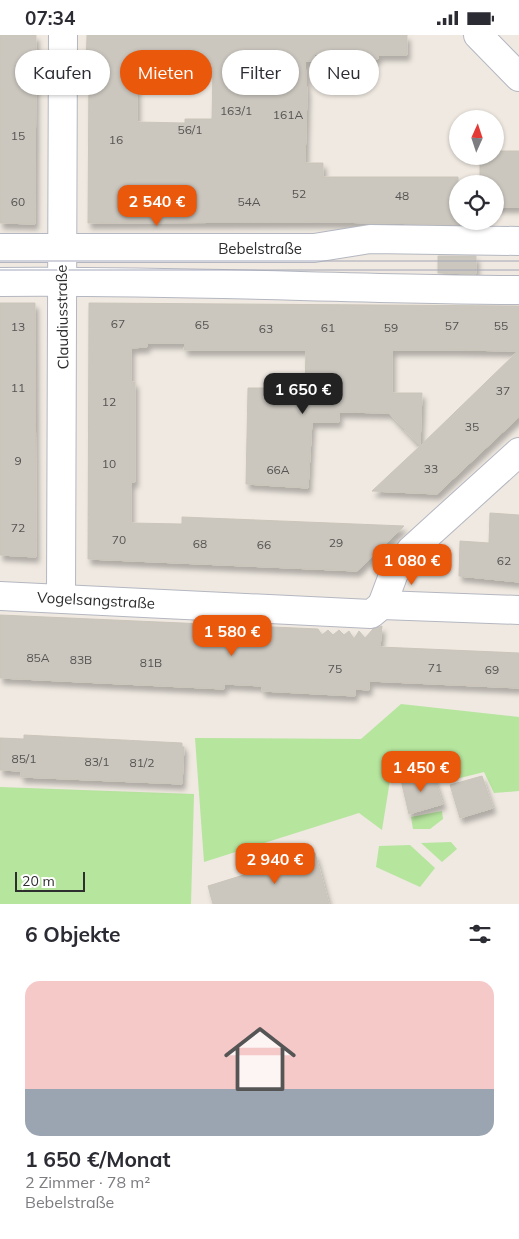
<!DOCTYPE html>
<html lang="de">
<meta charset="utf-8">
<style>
:root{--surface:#fff;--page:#f2f2f3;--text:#2b2b33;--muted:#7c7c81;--line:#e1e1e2;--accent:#ea580c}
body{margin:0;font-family:Mulish,sans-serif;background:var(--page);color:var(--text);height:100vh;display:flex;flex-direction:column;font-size:19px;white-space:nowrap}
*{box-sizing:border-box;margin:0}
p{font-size:16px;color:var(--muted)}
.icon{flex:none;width:28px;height:28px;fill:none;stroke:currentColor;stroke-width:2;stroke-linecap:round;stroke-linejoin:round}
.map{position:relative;height:869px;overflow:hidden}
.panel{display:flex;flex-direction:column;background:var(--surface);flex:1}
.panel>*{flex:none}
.top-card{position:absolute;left:15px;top:15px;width:490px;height:45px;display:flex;gap:10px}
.needle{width:32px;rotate:3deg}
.fabs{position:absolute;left:449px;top:75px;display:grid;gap:10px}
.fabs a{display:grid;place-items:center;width:55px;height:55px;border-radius:50%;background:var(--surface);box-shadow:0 1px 4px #0004;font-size:25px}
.scale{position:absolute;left:15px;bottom:12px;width:70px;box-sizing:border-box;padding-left:5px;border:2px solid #2e2e2e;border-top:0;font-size:14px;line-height:18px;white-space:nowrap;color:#2e2e2e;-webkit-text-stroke:4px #fff;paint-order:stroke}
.price{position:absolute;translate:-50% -42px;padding:0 11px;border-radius:10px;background:var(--accent);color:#fff;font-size:16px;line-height:32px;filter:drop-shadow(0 1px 2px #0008)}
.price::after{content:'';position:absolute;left:50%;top:30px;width:15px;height:11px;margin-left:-8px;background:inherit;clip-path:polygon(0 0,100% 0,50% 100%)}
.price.current{background:#222;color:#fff}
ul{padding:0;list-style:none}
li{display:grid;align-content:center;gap:10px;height:265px;padding:0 25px}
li+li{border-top:1px solid var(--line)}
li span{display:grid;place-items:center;height:155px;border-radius:15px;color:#555}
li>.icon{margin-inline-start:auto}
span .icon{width:90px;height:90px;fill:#fffc;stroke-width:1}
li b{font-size:21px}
h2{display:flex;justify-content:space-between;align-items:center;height:60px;padding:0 25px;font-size:21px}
.chip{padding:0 18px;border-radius:22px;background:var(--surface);box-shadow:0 1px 4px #0004;font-size:18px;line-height:45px}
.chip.current{background:var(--accent);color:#fff}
.status{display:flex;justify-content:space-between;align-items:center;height:35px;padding:0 25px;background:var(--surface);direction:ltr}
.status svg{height:14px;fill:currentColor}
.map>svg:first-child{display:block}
.green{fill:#b6e59e}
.building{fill:#cbc7bf;stroke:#cbc5ba;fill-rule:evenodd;filter:url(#shadow)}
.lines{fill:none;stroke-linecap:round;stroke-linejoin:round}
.minor-casing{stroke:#b4b7c1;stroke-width:30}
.minor{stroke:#fff;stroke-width:28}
.tram{stroke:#a3a6b8;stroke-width:1}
.labels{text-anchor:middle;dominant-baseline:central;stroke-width:4;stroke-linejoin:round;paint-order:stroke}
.number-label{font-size:12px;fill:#555452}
.street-label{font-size:15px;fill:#2e2e2e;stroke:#fff}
</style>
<div class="status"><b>07:34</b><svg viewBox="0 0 49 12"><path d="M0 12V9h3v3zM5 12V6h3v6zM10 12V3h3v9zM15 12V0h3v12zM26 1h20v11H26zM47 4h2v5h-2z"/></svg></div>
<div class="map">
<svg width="519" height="869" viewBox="0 0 519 869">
<defs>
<filter id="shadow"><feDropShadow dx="3" dy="5.5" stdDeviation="2.5" flood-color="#0004"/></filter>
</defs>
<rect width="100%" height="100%" fill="#efe9e1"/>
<g class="green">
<polygon points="401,669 519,682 519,756 494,758 484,737 448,746 439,733 391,739 382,795 359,778 204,827 195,703 361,704"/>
<polygon points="0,752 194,759 191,869 0,869"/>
<polygon points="442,776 443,784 430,794 413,794 411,782"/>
<polygon points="451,807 457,814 442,827 421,808"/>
<polygon points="410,810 435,833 420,852 376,832 379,811"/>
</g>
<g class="building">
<polygon points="0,0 36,0 35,189 0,188"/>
<path d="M87,0H407V20H378V24H360V20L314,19V26H305L307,59L305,128H323V142H458V186H476V190L329,187L88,188L89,32H86ZM137,34H176L175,38L213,37L212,84H185V88L137,87Z"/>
<polygon points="495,116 519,116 519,172 495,172 495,149 480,149 480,121 495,121"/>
<polygon points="438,221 476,221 476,239 438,238"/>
<polygon points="0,268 35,268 36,522 0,520"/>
<path d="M89,268L519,271V382L437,459L372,456L420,411L389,378L339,377V387H312L308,453L246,449L248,353H305L306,315H184L185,308H147V312L131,313V347H135V447H131V488L182,489V482L404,491L357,536L88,524ZM392,315H453L518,316L420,411L422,358H392Z"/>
<polygon points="490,478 519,480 519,547 459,541 460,506 489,508"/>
<polygon points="0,580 318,594 322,600 328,595 333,600 339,595 344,600 349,596 354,604 359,596 365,603 373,594 382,591 380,612 519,618 519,653 369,646 369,655 355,654 355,661 262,656 262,651 224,649 224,654 0,643"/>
<polygon points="24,700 182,708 182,712 184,712 182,749 21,742 21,736 0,735 0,703 24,704"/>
<polygon points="432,736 443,769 409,779 401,745"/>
<polygon points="482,741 493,773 460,783 450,750"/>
<polygon points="315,818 329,869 213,869 208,851"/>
</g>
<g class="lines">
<defs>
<g id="minor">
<polyline points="478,0 519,42"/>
<polyline points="0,213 314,213 370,204 519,206"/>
<path d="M0,247C173,245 346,254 519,255"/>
<polyline points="0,561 371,579 382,570 519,575"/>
<polyline points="61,563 63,0"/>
<polyline points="382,570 394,538 411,515 519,417"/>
</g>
</defs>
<use href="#minor" class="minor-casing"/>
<use href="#minor" class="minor"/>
<g class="tram">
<polyline points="0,226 519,226"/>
<polyline points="0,235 519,235"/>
</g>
</g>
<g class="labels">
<g class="number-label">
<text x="236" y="75">163/1</text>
<text x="288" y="79">161A</text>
<text x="190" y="94">56/1</text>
<text x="18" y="100">15</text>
<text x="116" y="104">16</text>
<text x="299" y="158">52</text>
<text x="402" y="160">48</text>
<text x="18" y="166">60</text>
<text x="249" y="166">54A</text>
<text x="118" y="288">67</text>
<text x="202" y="289">65</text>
<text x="452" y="290">57</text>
<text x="501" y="290">55</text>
<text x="18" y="291">13</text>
<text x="328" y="292">61</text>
<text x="391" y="292">59</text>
<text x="266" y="293">63</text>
<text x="18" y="352">11</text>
<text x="503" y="355">37</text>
<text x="109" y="366">12</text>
<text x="472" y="391">35</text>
<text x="18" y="425">9</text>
<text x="109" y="428">10</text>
<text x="431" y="433">33</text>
<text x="278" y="434">66A</text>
<text x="18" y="492">72</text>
<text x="119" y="504">70</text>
<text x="336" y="507">29</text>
<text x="200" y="508">68</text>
<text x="264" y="509">66</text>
<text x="504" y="525">62</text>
<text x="38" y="622">85A</text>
<text x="81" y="624">83B</text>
<text x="151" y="627">81B</text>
<text x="435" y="632">71</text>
<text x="335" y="633">75</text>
<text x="492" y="634">69</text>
<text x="24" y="723">85/1</text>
<text x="97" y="726">83/1</text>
<text x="142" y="727">81/2</text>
</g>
<g class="street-label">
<text x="260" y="213">Bebelstraße</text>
<text transform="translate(62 282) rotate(-91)">Claudiusstraße</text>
<text transform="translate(96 565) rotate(3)">Vogelsangstraße</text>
</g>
</g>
</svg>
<div class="fabs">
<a><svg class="needle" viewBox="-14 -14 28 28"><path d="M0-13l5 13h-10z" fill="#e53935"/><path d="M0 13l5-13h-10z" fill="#7c7c81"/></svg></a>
<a><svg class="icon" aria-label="locate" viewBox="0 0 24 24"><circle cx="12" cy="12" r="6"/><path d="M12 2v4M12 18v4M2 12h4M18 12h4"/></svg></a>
</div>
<div class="scale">20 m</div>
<b class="price" style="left:157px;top:192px">2 540 €</b>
<b class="price current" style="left:303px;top:380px">1 650 €</b>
<b class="price" style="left:412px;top:551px">1 080 €</b>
<b class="price" style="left:232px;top:622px">1 580 €</b>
<b class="price" style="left:421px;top:758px">1 450 €</b>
<b class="price" style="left:275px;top:850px">2 940 €</b>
<div class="top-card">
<a class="chip">Kaufen</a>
<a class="chip current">Mieten</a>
<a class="chip">Filter</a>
<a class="chip">Neu</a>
</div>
</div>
<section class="panel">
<h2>6 Objekte<svg class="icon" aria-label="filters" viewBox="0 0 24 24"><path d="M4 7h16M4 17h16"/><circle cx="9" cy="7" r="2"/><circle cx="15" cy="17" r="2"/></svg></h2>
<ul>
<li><span style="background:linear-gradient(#f6c9c9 70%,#9aa5b1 0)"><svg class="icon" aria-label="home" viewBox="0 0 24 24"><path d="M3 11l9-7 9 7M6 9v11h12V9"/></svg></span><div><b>1 650 €/Monat</b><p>2 Zimmer · 78 m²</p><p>Bebelstraße</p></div></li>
</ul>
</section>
